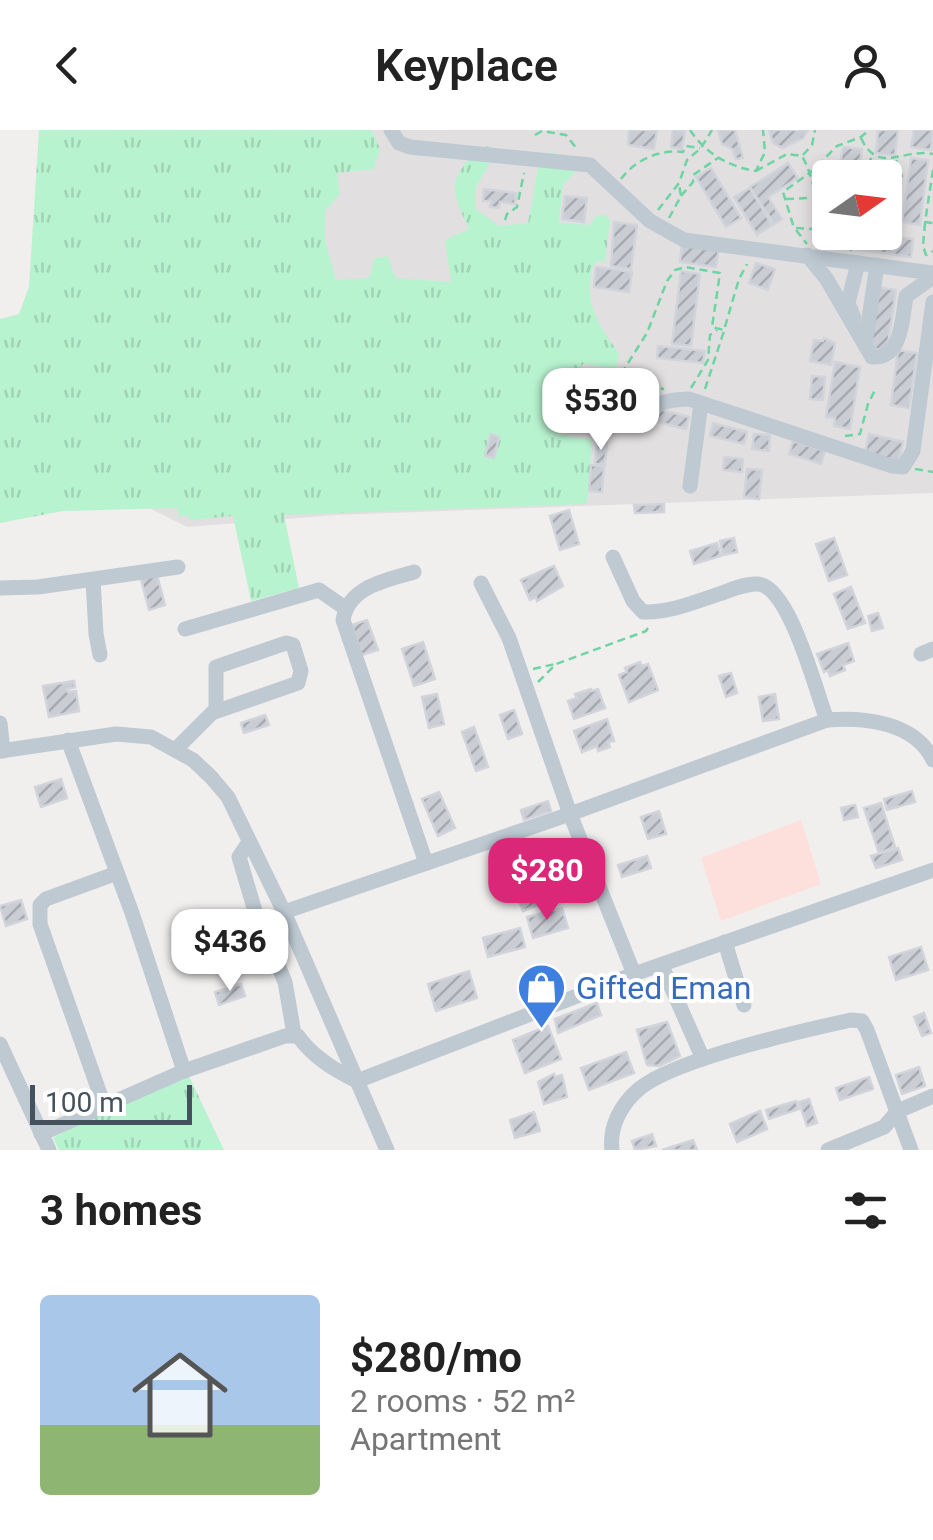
<!DOCTYPE html>
<meta charset="utf-8">
<style>
:root{--surface:#fff;--page:#f2f2f2;--text:#222;--muted:#767676;--line:#e0e0e0;--accent:#db2777}
body{margin:0;font-family:Roboto,sans-serif;background:var(--page);color:var(--text);height:100vh;display:flex;flex-direction:column;font-size:38px;white-space:nowrap}
*{box-sizing:border-box;margin:0}
p{font-size:32px;color:var(--muted)}
.icon{flex:none;width:55px;height:55px;fill:none;stroke:currentColor;stroke-width:2;stroke-linecap:round;stroke-linejoin:round}
.map{position:relative;height:1020px;overflow:hidden}
.details{display:flex;flex-direction:column;background:var(--surface);flex:1}
.details>*{flex:none}
.needle{width:65px;rotate:76deg}
.fabs{position:absolute;left:812px;top:30px;display:grid;gap:20px}
.fabs a{display:grid;place-items:center;width:90px;height:90px;border-radius:10px;background:var(--surface);box-shadow:0 5px 15px #0003;font-size:50px}
.scale{position:absolute;left:30px;bottom:25px;width:162px;box-sizing:border-box;padding-left:10px;border:5px solid #45525e;border-top:0;font-size:28px;line-height:35px;white-space:nowrap;color:#45525e;-webkit-text-stroke:8px #fff;paint-order:stroke}
.price{position:absolute;translate:-50% -85px;padding:0 22px;border-radius:20px;background:#fff;color:#222;font-size:32px;line-height:65px;filter:drop-shadow(0 2px 5px #0008)}
.price::after{content:'';position:absolute;left:50%;top:60px;width:30px;height:22px;margin-left:-15px;background:inherit;clip-path:polygon(0 0,100% 0,50% 100%)}
.price.on{background:var(--accent);color:#fff}
ul{padding:0;list-style:none}
li{display:flex;align-items:center;gap:30px;height:250px;padding:0 40px}
li+li{border-top:2px solid var(--line)}
li span{display:grid;place-items:center;flex:none;width:280px;height:200px;border-radius:10px;color:#555}
li>.icon{margin-inline-start:auto}
span .icon{width:120px;height:120px;fill:#fffc;stroke-width:1}
li b{font-size:42px}
h2{display:flex;justify-content:space-between;align-items:center;height:120px;padding:0 40px;font-size:42px}
header{display:flex;justify-content:space-between;align-items:center;height:130px;padding:0 40px;background:var(--surface);font-size:45px;font-weight:600}
.map>svg:first-child{display:block}
.education{fill:#e2dfe0;fill-rule:evenodd}
.medical{fill:#fde0dc}
.grass{fill:url(#grass-tufts)}
.building{fill:url(#building-hatch);stroke:#d2d4db;stroke-width:2.5}
.lines{fill:none;stroke-linecap:round;stroke-linejoin:round}
.path{stroke:#6dd4a3;stroke-width:2.5;stroke-dasharray:8 5;stroke-linecap:butt}
.minor{stroke:#bec9d2;stroke-width:15}
.labels{text-anchor:middle;dominant-baseline:central;stroke-width:8;stroke-linejoin:round;paint-order:stroke}
.shop-label{font-size:32px;fill:#366cbe;stroke:#fff;text-anchor:start}
</style>
<header><svg class="icon" aria-label="back" viewBox="0 0 24 24"><path d="M15 5l-7 7 7 7"/></svg>Keyplace<svg class="icon" aria-label="person" viewBox="0 0 24 24"><circle cx="12" cy="8" r="4"/><path d="M4 21q1-7 8-7t8 7"/></svg></header>
<div class="map">
<svg width="933" height="1020" viewBox="0 0 933 1020">
<defs>
<pattern id="grass-tufts" width="24" height="20" patternUnits="userSpaceOnUse" patternTransform="scale(2.5)"><rect width="24" height="20" fill="#b8f3d0"/><path d="M3 7l-1-3M5 7V3M7 7l1-3M15 17l-1-3M17 17v-4M19 17l1-3" fill="none" stroke="#a0d2b5"/></pattern>
<pattern id="building-hatch" width="6" height="6" patternUnits="userSpaceOnUse" patternTransform="scale(2.5)"><rect width="6" height="6" fill="#cacdd4"/><path d="M-1 1l2-2M0 6l6-6M5 7l2-2" fill="none" stroke="#a6a9af"/></pattern>
</defs>
<rect width="100%" height="100%" fill="#f1eeee"/>
<path class="education" d="M39,0H933V363L336,385L187,397L145,376ZM830,48H885V102H830Z"/>
<polygon class="medical" points="801,690 821,754 721,791 701,728"/>
<g class="grass">
<path d="M39,0H371L380,18L374,39L337,43L340,64L325,81V110L336,150L369,148L375,128L388,126L395,148L451,152L445,110L469,99C449,56 448,52 480,17L491,16L492,29L476,57V79L499,96L528,93L540,26L554,22L577,40L563,55L559,93L590,95L597,85H606L610,91L605,131L595,132C581,167 598,196 619,223L616,239L583,234C572,250 569,272 558,284V304L592,310L587,374L284,385L299,458L251,471L233,386L190,390L188,386H179L177,378L63,381L0,393V189L19,184L29,157Z"/>
<polygon points="873,28 898,35 896,72 885,70 885,48 869,47"/>
<polygon points="188,944 224,1020 59,1020 53,1008 88,988"/>
</g>
<g class="building">
<polygon points="629,0 657,0 654,19 628,15"/>
<polygon points="673,0 685,1 682,19 671,17"/>
<polygon points="718,0 735,0 743,28 736,29 732,19 722,14"/>
<polygon points="769,0 808,0 803,8 783,18 773,13"/>
<polygon points="878,0 898,0 895,25 876,23"/>
<polygon points="914,0 933,0 931,20 911,17"/>
<polygon points="843,17 862,19 858,48 838,48"/>
<polygon points="911,28 928,30 920,95 902,92"/>
<polygon points="788,33 798,48 768,67 782,89 774,94 750,57"/>
<polygon points="711,38 741,88 726,97 696,47"/>
<polygon points="750,58 772,95 757,105 734,67"/>
<polygon points="484,59 516,63 515,74 500,72 499,78 490,77 491,71 483,71"/>
<polygon points="565,66 587,68 584,92 562,89"/>
<polygon points="614,92 637,95 631,139 611,136"/>
<polygon points="830,102 850,102 847,119 828,116"/>
<polygon points="856,102 913,109 911,127 854,119"/>
<polygon points="682,113 719,118 716,137 680,132"/>
<polygon points="756,133 775,139 768,160 749,153"/>
<polygon points="596,137 632,142 629,162 594,157"/>
<polygon points="681,141 700,144 691,216 672,214"/>
<polygon points="878,157 896,160 887,221 870,218"/>
<polygon points="824,208 835,213 831,235 810,231 814,210 823,211"/>
<polygon points="658,216 705,221 703,233 657,228"/>
<polygon points="898,220 917,223 909,278 891,275"/>
<polygon points="835,232 860,237 850,299 834,296 835,288 826,287"/>
<polygon points="812,246 825,247 823,270 810,269"/>
<polygon points="572,260 632,273 629,286 570,273"/>
<polygon points="656,278 689,287 686,299 653,291"/>
<polygon points="713,293 747,302 744,314 710,306"/>
<polygon points="491,304 499,307 494,328 485,326"/>
<polygon points="754,304 770,305 769,321 752,319"/>
<polygon points="869,304 903,312 899,331 865,323"/>
<polygon points="597,311 607,312 605,335 595,334"/>
<polygon points="793,311 825,321 821,334 789,324"/>
<polygon points="724,327 743,329 742,342 723,340"/>
<polygon points="591,335 604,336 602,362 589,361"/>
<polygon points="747,339 762,340 759,369 744,367"/>
<polygon points="664,374 664,382 635,383 634,375"/>
<polygon points="569,380 579,414 560,420 550,386"/>
<polygon points="734,408 737,422 723,425 720,411"/>
<polygon points="834,408 847,445 829,451 816,414"/>
<polygon points="717,413 721,426 694,434 690,421"/>
<polygon points="554,436 563,456 537,471 536,467 530,470 521,450"/>
<polygon points="157,445 165,475 149,480 141,449"/>
<polygon points="851,457 865,493 848,499 834,464"/>
<polygon points="878,483 883,498 872,501 868,486"/>
<polygon points="367,490 378,520 362,525 352,495"/>
<polygon points="423,512 435,549 414,556 402,519"/>
<polygon points="848,513 854,531 843,535 845,540 830,546 828,540 824,542 817,524"/>
<polygon points="640,532 642,536 648,534 658,560 629,572 619,545 627,542 625,538"/>
<polygon points="731,543 737,563 726,567 719,546"/>
<polygon points="74,551 75,557 68,559 68,562 76,561 79,581 49,587 43,556"/>
<polygon points="591,559 592,561 598,559 605,578 574,589 568,571 577,568 575,564"/>
<polygon points="437,564 444,594 429,598 422,567"/>
<polygon points="775,564 779,589 763,591 759,567"/>
<polygon points="514,580 522,604 508,609 500,585"/>
<polygon points="265,585 269,595 244,603 241,593"/>
<polygon points="607,589 614,611 608,612 610,617 598,621 597,616 582,622 574,601"/>
<polygon points="474,597 488,637 476,641 462,602"/>
<polygon points="61,649 67,668 41,677 35,657"/>
<polygon points="912,661 915,672 887,680 884,669"/>
<polygon points="439,662 455,698 438,706 422,669"/>
<polygon points="548,671 551,681 524,690 521,680"/>
<polygon points="881,673 895,717 879,723 864,678"/>
<polygon points="855,675 858,687 844,690 841,678"/>
<polygon points="659,681 666,704 648,709 641,687"/>
<polygon points="898,718 902,730 876,738 871,726"/>
<polygon points="647,726 651,738 622,747 618,735"/>
<polygon points="525,740 527,745 531,744 540,767 536,769 538,775 523,781 510,746"/>
<polygon points="21,770 27,789 6,796 0,776"/>
<polygon points="562,778 568,798 533,808 527,787"/>
<polygon points="520,798 525,817 488,827 483,808"/>
<polygon points="921,817 928,840 896,850 889,827"/>
<polygon points="469,841 477,868 436,881 428,854"/>
<polygon points="241,854 245,866 219,875 215,862"/>
<polygon points="597,873 601,885 558,903 555,889"/>
<polygon points="924,883 931,903 922,906 914,887"/>
<polygon points="667,892 680,926 659,936 647,935 637,900"/>
<polygon points="548,896 561,929 525,943 513,910"/>
<polygon points="626,922 634,943 589,960 581,938"/>
<polygon points="919,937 925,956 902,964 896,945"/>
<polygon points="554,944 555,947 562,945 567,967 544,974 538,952"/>
<polygon points="869,947 873,959 840,970 836,958"/>
<polygon points="809,969 817,993 807,996 799,972"/>
<polygon points="796,971 799,979 769,989 766,980"/>
<polygon points="760,981 767,999 737,1012 730,994"/>
<polygon points="534,982 540,1001 515,1008 510,990"/>
<polygon points="652,1004 656,1016 635,1020 632,1011"/>
<polygon points="693,1010 697,1020 662,1020"/>
</g>
<g class="lines">
<g class="path">
<path d="M690,0C705,23 729,37 756,41L765,22L763,0"/>
<polyline points="535,5 542,1 566,5 577,19"/>
<path d="M861,8C878,45 903,18 933,24"/>
<polyline points="803,25 812,15 815,0"/>
<polyline points="933,40 925,92 933,93"/>
<path d="M756,41L787,24L802,26C817,53 819,86 817,116"/>
<polyline points="865,48 872,25"/>
<path d="M621,49C635,30 659,19 683,22L686,16L700,18"/>
<polyline points="681,66 693,52 693,45 718,28"/>
<polyline points="786,69 830,67"/>
<polyline points="885,72 898,73 902,46 896,30"/>
<polyline points="658,80 679,53 687,30 701,18 712,0"/>
<polyline points="669,88 681,66 679,54"/>
<polyline points="505,90 507,84 517,77 524,43"/>
<polyline points="925,93 923,116 926,125 933,121"/>
<polyline points="796,100 807,114"/>
<polyline points="830,100 794,98 783,62 811,42 837,16 861,7 869,0"/>
<polyline points="851,121 855,102"/>
<polyline points="600,256 616,252 647,203 667,151 675,140 685,137 720,143 712,197 724,200 739,149 747,134"/>
<polyline points="691,258 708,230 710,205 717,200"/>
<polyline points="705,259 724,201"/>
<path d="M626,270C638,256 647,256 664,259"/>
<polyline points="845,306 860,304 868,274 876,258"/>
<polyline points="915,339 933,342"/>
<polyline points="533,539 555,534"/>
<polyline points="538,552 556,534 646,501 649,496"/>
</g>
<g class="minor">
<polyline points="391,0 399,13 410,17 590,35 650,91 684,110 933,143"/>
<polyline points="807,125 826,148 865,215"/>
<path d="M877,135L865,215L872,227C902,229 902,190 906,166L933,147"/>
<polyline points="854,188 848,173 858,133"/>
<path d="M622,293C644,279 662,269 689,269L892,336L903,337L913,321L933,172"/>
<polyline points="690,356 701,273"/>
<path d="M613,427L633,471L643,482C669,483 695,472 719,464C731,460 745,453 758,454C790,457 816,562 827,590"/>
<path d="M414,442C385,451 349,456 343,490L426,733"/>
<polyline points="93,450 96,504 100,525"/>
<polyline points="481,453 509,508 570,684 634,844"/>
<polyline points="0,458 38,457 178,437"/>
<polyline points="185,499 319,460 345,478"/>
<polyline points="921,524 933,519"/>
<polyline points="0,593 3,621"/>
<polyline points="68,610 132,783 184,941"/>
<polyline points="176,619 212,583 298,553 301,541 293,515 286,513 216,537 216,581"/>
<polyline points="0,621 116,604 151,607 193,630 211,647 228,667 284,782 387,1020"/>
<polyline points="249,712 239,727 255,781 285,852 294,904"/>
<path d="M284,782L570,684L827,590C864,587 915,592 933,630"/>
<polyline points="725,812 744,875"/>
<polyline points="662,836 703,929"/>
<polyline points="0,914 49,1020"/>
<polyline points="105,978 40,794 40,775 46,769 117,743"/>
<path d="M41,1004L184,941L285,906H298C313,927 334,940 357,951L634,844L933,740"/>
<path d="M612,1020C609,997 621,974 639,959C675,929 801,901 851,890L862,891L867,900L911,1020"/>
<polyline points="828,1020 884,997 898,981 933,966"/>
</g>
</g>
<defs>
<symbol id="shop-pin" viewBox="-11 -11 22 30"><path d="M0 17L-7.5 6A9.5 9.5 0 1 1 7.5 6Z" fill="#3f7fe0" stroke="#fff"/><path d="M-5-2.5h2.3a2.7 3.5 0 0 1 5.4 0H5L5.5 6h-11ZM-1.5-2.5h3a1.5 2.3 0 0 0-3 0Z" fill="#fff"/></symbol>
</defs>
<g fill-rule="evenodd">
<use href="#shop-pin" x="514" y="830" width="55" height="75"/>
</g>
<g class="labels">
<g class="shop-label">
<text x="576" y="858">Gifted Eman</text>
</g>
</g>
</svg>
<div class="fabs">
<a><svg class="needle" viewBox="-14 -14 28 28"><path d="M0-13l5 13h-10z" fill="#e53935"/><path d="M0 13l5-13h-10z" fill="#767676"/></svg></a>
</div>
<div class="scale">100 m</div>
<b class="price" style="left:601px;top:323px">$530</b>
<b class="price on" style="left:547px;top:793px">$280</b>
<b class="price" style="left:230px;top:864px">$436</b>
</div>
<section class="details">
<h2>3 homes<svg class="icon" aria-label="filters" viewBox="0 0 24 24"><path d="M4 7h16M4 17h16"/><circle cx="9" cy="7" r="2"/><circle cx="15" cy="17" r="2"/></svg></h2>
<ul>
<li><span style="background:linear-gradient(#a9c7e8 65%,#8fb573 0)"><svg class="icon" aria-label="home" viewBox="0 0 24 24"><path d="M3 11l9-7 9 7M6 9v11h12V9"/></svg></span><div><b>$280/mo</b><p>2 rooms · 52 m²</p><p>Apartment</p></div></li>
</ul>
</section>
